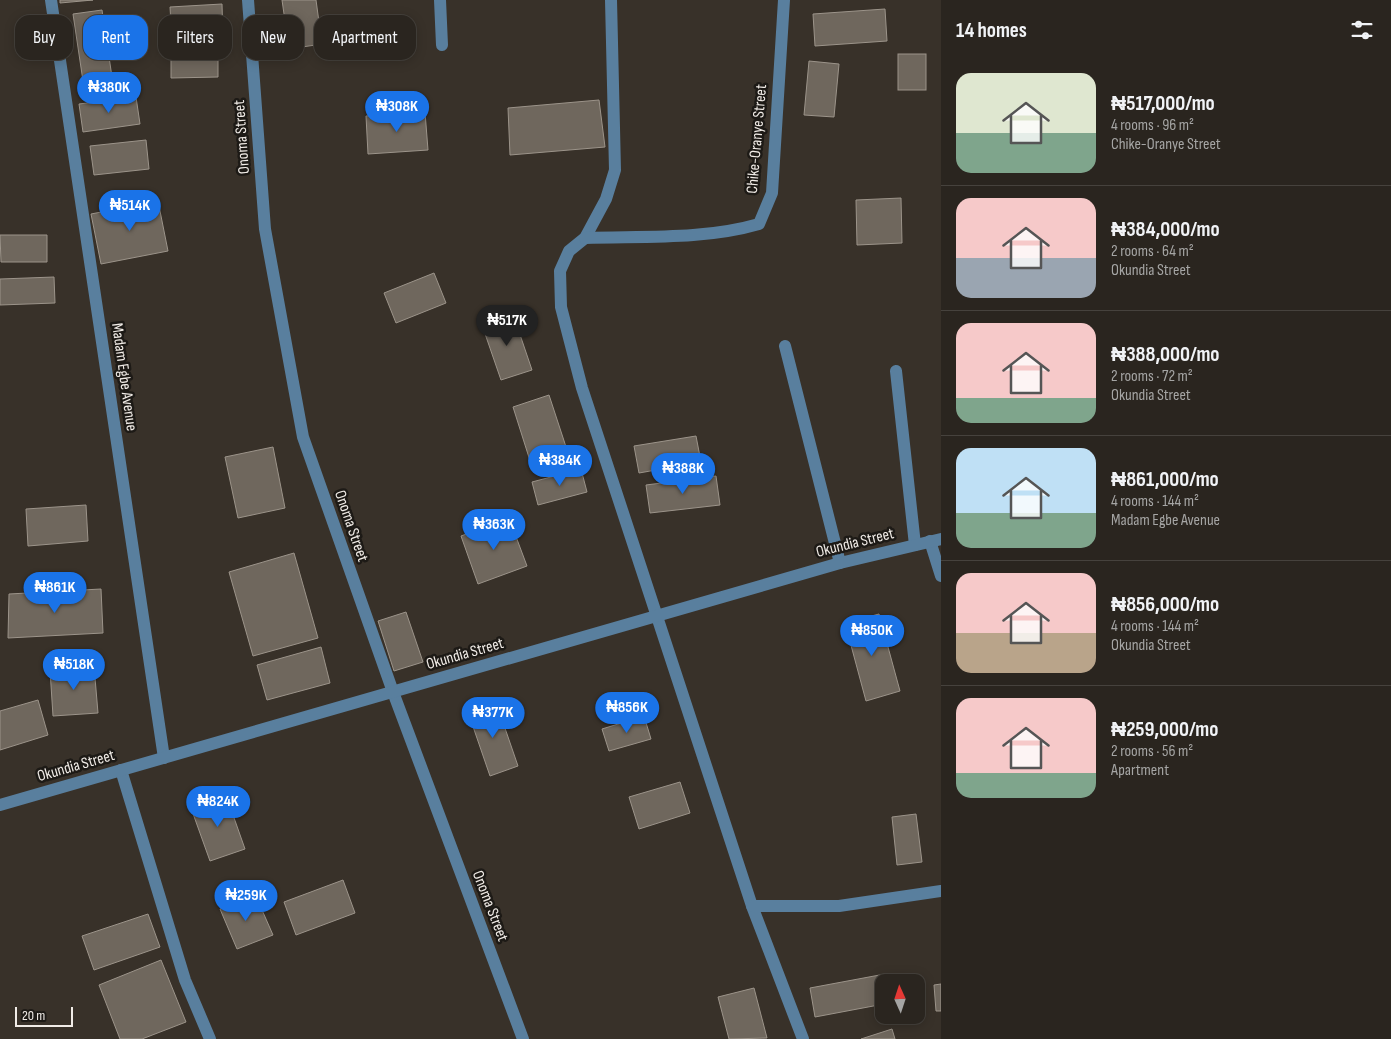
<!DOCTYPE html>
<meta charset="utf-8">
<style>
:root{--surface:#2a251f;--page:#322d28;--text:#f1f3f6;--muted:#a5a5a4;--line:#46423d;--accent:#1a73e8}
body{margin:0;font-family:"Sofia Sans Condensed",sans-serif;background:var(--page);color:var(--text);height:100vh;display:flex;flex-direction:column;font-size:19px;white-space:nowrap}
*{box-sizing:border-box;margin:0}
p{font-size:16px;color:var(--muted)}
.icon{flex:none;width:28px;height:28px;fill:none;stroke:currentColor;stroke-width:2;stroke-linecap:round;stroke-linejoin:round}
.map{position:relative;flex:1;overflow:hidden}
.panel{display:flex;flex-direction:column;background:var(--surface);width:450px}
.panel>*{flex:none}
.banner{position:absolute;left:15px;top:15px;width:475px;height:45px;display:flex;gap:10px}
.needle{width:32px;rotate:357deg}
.fabs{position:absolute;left:875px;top:974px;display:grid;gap:10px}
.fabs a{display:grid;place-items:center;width:50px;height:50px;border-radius:10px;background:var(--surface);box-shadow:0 2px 12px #0003,0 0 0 1px var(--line);font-size:25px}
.scale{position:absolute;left:15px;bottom:12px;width:58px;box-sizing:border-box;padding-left:5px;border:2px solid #f1ece7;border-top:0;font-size:14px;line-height:18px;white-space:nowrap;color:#f1ece7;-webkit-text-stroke:4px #1d1a16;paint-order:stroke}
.price{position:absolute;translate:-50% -42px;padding:0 11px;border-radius:18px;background:var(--accent);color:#fff;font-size:16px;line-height:32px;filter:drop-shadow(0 1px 2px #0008)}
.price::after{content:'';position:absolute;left:50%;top:30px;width:15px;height:11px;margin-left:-8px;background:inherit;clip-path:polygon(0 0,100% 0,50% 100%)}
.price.selected{background:#222;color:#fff}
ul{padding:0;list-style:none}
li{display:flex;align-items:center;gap:15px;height:125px;padding:0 15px}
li+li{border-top:1px solid var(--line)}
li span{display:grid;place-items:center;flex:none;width:140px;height:100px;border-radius:15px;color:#555}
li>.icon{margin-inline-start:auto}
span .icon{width:60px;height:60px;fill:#fffc;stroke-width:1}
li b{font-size:21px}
h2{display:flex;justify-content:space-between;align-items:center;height:60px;padding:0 15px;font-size:21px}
.chip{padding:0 18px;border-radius:15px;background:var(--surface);box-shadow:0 2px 12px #0003,0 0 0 1px var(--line);font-size:18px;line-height:45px}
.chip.selected{background:var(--accent);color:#fff}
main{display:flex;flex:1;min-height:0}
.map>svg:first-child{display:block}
.building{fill:#6f675d;stroke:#9c948a}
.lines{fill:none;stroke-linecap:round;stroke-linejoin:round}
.minor{stroke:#597f9e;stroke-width:12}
.labels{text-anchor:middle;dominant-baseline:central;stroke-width:5;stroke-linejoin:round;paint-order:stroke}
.street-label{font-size:16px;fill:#f1ece7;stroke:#1d1a16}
</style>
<main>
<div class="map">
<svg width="941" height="1039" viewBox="0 0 941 1039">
<rect width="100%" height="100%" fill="#383129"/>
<g class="building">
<polygon points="60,0 93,0 60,3"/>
<polygon points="282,0 316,0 322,44 289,49"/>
<polygon points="222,4 223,38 172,41 170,7"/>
<polygon points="885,9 887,41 815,46 813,14"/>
<polygon points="102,10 112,77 83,81 73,14"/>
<polygon points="218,46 218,77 171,78 171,47"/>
<rect x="898" y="54" width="28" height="36"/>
<polygon points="809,61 839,64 834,117 804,115"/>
<polygon points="136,97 140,124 83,132 79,104"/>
<polygon points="599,100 605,147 510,155 508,108"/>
<polygon points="425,112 428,150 368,154 366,116"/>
<polygon points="146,140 149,169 94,175 90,146"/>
<polygon points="901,198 902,243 857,245 856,200"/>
<polygon points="158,201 168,251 101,264 91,214"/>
<polygon points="0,235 47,235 47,262 1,262"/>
<polygon points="434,273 446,303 396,323 384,293"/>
<polygon points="54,277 55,303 0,305 0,279"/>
<polygon points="513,314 532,370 501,380 482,325"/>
<polygon points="549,395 569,456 532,467 513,407"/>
<polygon points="696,436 701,462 639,473 634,446"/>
<polygon points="273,447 285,508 238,518 225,457"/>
<polygon points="581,469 587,492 538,505 532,482"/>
<polygon points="716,476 720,505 650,513 646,485"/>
<polygon points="86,505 88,541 28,546 26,509"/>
<polygon points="509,518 527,566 478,584 461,536"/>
<polygon points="294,553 318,638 253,656 229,572"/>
<polygon points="101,589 103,633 8,638 9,594"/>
<polygon points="406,612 423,662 394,671 378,621"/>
<polygon points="879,614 900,691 866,701 845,623"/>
<polygon points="321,647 330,683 267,700 257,665"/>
<polygon points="94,666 98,713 53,716 50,670"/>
<polygon points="38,700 48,735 0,750 0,711"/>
<polygon points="496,702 518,766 490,776 468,712"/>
<polygon points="644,716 651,739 609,751 602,729"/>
<polygon points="680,782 690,813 639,829 629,797"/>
<polygon points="226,795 245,849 210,861 191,808"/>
<polygon points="916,814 922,862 897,865 892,817"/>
<polygon points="343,880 355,913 296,935 284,902"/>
<polygon points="255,894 273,935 237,949 220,909"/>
<polygon points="148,914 160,947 94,970 82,936"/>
<polygon points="161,960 186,1022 142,1039 120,1039 99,985"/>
<polygon points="885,974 886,982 884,982 884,1004 815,1017 810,988"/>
<polygon points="941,984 941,1011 936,1011 934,985"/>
<polygon points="754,988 767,1038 729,1039 718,997"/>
<polygon points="892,1029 895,1039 861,1039"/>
</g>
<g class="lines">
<g class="minor">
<polyline points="51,0 164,758"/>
<polyline points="248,0 265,229 303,437 393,692 523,1039"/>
<polyline points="440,0 442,45"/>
<polyline points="611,0 615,170 606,199 585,238 569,251 560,271 561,307 582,388 752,906 803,1039"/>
<path d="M585,238C642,236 704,240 759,224L772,193L784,0"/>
<polyline points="785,346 840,563"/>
<polyline points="896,371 915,545"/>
<polyline points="930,541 941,576"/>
<polyline points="121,770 185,980 210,1039"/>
<polyline points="0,805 840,563 941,539"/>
<polyline points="752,906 839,906 941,891"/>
</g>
</g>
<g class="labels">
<g class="street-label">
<text transform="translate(242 137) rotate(-94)">Onoma Street</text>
<text transform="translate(757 139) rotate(-85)">Chike-Oranye Street</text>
<text transform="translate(124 377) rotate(82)">Madam Egbe Avenue</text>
<text transform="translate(351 526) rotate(71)">Onoma Street</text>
<text transform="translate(855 543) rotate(-14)">Okundia Street</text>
<text transform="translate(465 654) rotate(-16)">Okundia Street</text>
<text transform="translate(76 766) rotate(-16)">Okundia Street</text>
<text transform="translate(490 906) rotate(69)">Onoma Street</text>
</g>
</g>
</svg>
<div class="fabs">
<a><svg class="needle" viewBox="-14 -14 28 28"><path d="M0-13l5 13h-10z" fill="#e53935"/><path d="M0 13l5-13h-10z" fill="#a5a5a4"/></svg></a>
</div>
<div class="scale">20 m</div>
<b class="price" style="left:109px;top:114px">₦380K</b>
<b class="price" style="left:397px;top:133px">₦308K</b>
<b class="price" style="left:130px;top:232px">₦514K</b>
<b class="price selected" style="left:507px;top:347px">₦517K</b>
<b class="price" style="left:560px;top:487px">₦384K</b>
<b class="price" style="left:683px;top:495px">₦388K</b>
<b class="price" style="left:494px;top:551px">₦363K</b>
<b class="price" style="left:55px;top:614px">₦861K</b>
<b class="price" style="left:872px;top:657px">₦850K</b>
<b class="price" style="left:74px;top:691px">₦518K</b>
<b class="price" style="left:627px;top:734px">₦856K</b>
<b class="price" style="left:493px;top:739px">₦377K</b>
<b class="price" style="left:218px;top:828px">₦824K</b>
<b class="price" style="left:246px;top:922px">₦259K</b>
<div class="banner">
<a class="chip">Buy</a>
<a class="chip selected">Rent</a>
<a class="chip">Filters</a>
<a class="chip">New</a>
<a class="chip">Apartment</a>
</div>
</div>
<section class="panel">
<h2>14 homes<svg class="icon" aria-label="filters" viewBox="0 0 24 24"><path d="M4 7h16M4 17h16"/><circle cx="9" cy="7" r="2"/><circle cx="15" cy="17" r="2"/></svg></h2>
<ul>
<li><span style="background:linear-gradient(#dfe7d0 60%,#7fa58c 0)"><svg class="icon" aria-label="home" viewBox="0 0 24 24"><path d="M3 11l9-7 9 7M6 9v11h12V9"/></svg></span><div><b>₦517,000/mo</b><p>4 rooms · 96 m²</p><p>Chike-Oranye Street</p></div></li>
<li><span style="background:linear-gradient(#f6c9c9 60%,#9aa5b1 0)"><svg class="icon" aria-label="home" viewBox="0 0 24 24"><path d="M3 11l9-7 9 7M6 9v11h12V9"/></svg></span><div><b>₦384,000/mo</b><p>2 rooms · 64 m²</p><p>Okundia Street</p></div></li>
<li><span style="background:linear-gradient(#f6c9c9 75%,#7fa58c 0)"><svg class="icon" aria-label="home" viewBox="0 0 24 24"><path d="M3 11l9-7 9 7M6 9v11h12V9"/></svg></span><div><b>₦388,000/mo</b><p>2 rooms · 72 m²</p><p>Okundia Street</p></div></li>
<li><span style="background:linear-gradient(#bfe0f5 65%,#7fa58c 0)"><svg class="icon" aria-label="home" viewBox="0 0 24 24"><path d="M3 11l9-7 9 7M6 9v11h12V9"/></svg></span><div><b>₦861,000/mo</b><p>4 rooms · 144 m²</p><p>Madam Egbe Avenue</p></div></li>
<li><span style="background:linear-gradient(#f6c9c9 60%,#b9a48a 0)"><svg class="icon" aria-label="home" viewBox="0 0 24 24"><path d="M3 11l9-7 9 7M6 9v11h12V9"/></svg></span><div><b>₦856,000/mo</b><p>4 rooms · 144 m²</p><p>Okundia Street</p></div></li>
<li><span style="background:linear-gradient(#f6c9c9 75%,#7fa58c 0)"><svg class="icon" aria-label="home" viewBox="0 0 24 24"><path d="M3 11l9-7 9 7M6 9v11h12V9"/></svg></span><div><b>₦259,000/mo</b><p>2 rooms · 56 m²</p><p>Apartment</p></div></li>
</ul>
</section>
</main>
